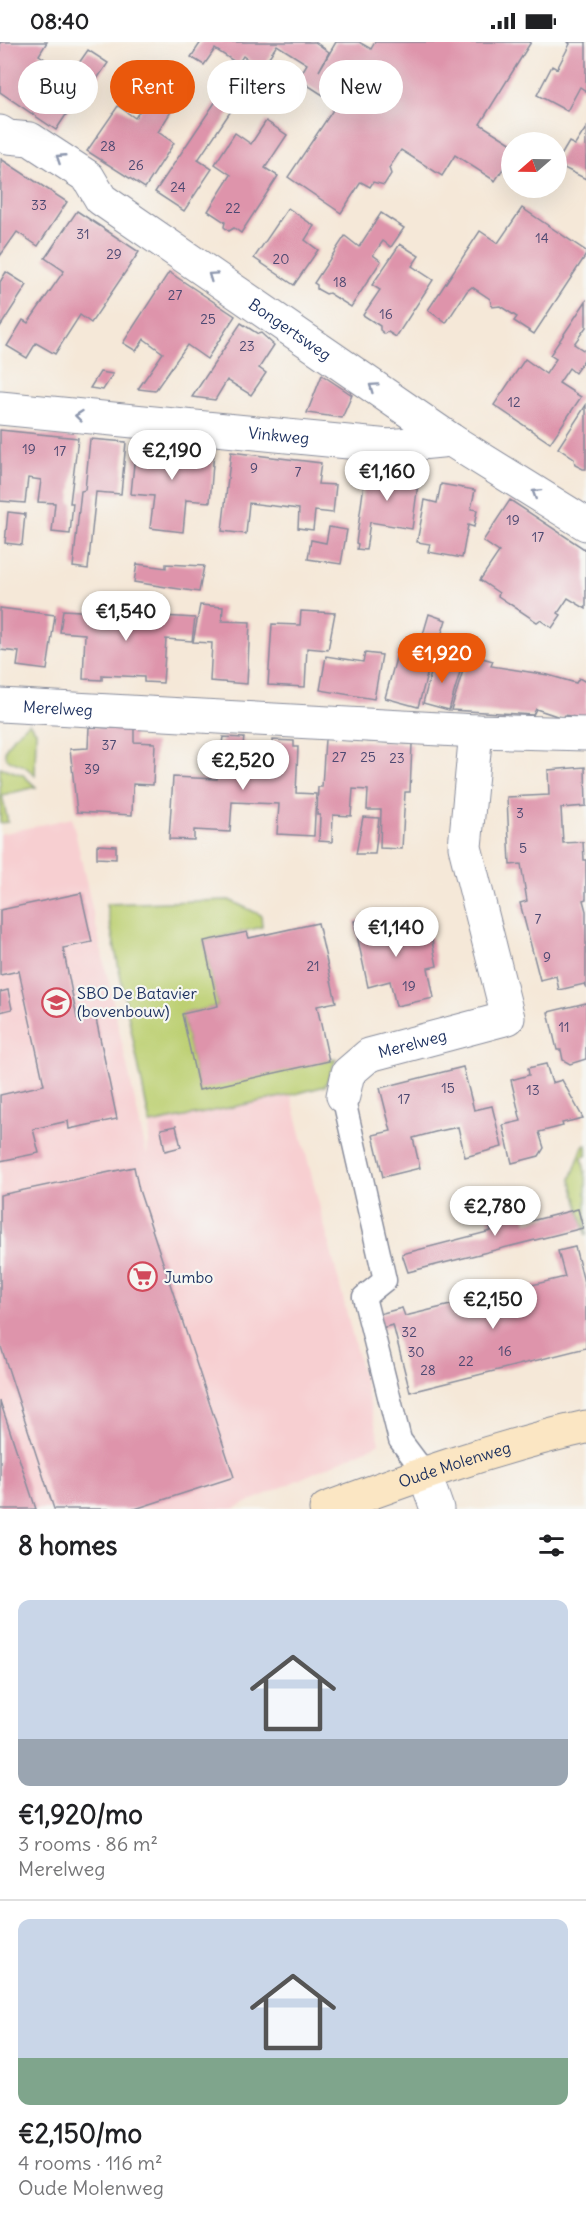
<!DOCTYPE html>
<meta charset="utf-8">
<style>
:root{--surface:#fff;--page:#f6f6f6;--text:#202124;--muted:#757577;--line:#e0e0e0;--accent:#ea580c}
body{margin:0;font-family:Delius,sans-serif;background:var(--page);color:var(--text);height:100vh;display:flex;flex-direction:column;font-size:22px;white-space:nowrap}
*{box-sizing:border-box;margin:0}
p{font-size:20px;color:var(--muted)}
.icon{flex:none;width:33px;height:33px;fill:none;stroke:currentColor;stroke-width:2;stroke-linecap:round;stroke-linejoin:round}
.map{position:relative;height:1467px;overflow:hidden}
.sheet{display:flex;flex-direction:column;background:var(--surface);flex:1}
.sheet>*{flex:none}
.top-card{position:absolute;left:18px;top:18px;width:550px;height:54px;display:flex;gap:12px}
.needle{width:39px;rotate:250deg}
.controls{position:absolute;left:501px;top:90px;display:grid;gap:12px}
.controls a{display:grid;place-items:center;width:66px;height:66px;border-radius:50%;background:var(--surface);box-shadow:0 6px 24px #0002;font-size:30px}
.price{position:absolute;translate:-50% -51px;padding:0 14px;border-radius:21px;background:#fff;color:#222;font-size:20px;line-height:39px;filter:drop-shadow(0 2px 3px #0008)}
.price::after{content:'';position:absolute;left:50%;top:36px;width:18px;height:14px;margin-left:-9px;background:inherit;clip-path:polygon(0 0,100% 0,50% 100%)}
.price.current{background:var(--accent);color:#fff}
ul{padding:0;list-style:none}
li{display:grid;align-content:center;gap:12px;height:318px;padding:0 18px}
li+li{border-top:2px solid var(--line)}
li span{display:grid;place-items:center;height:186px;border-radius:12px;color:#555}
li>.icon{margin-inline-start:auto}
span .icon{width:108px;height:108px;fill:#fffc;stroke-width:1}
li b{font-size:26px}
h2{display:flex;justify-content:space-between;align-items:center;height:72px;padding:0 18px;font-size:26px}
.tag{padding:0 21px;border-radius:27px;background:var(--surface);box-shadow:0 6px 24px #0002;font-size:21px;line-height:54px}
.tag.current{background:var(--accent);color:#fff}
.status{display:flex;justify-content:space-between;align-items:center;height:42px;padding:0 30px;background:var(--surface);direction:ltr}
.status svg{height:16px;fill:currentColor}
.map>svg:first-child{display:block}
.built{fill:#f7cfd1}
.green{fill:#bdd073;stroke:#6c8068;stroke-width:1.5}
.building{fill:#de94ab}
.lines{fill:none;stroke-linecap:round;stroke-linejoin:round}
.lane-casing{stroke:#888c9b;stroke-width:25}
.street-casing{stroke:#888c9b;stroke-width:35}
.secondary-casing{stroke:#888c9b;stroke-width:35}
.lane{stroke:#fff;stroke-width:22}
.street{stroke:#fff;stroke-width:33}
.secondary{stroke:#fbe6c3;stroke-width:33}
.oneway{stroke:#8d97ae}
.labels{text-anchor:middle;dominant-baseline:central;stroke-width:4.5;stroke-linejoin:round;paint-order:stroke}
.number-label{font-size:14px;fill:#4c4871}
.street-label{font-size:16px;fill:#1b2f5e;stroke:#f6f6f2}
.poi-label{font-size:16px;fill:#1b2f5e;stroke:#f6f6f2;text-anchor:start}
</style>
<div class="status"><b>08:40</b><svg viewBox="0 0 49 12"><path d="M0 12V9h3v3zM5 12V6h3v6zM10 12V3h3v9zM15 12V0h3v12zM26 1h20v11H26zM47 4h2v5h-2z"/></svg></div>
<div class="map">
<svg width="586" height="1467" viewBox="0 0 586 1467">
<rect width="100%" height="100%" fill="#f6f6f2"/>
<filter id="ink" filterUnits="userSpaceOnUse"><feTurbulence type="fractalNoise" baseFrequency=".0167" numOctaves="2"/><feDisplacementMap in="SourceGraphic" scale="12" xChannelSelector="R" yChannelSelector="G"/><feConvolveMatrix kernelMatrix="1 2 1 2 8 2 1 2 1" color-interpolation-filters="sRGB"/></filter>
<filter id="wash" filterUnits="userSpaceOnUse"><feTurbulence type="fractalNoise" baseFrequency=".008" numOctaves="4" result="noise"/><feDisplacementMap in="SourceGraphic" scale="24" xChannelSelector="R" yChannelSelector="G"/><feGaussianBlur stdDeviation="1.35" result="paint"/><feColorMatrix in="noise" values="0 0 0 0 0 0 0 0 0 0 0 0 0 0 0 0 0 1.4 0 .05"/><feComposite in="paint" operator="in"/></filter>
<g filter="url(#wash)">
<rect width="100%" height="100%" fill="#f5e8d8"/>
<polygon class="built" points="72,776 147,1114 150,1082 291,1053 380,1401 233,1467 0,1467 0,792"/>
<g class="green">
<path d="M29,681L36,689L35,733C32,730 28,727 24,724C18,721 11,720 6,716C0,704 21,688 29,681Z"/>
<polygon points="0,725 23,733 36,745 2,753 8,780 0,781"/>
<polygon points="229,858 261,873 262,885 204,899 218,964 182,972 199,1047 336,1017 325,1044 291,1053 150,1082 106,862"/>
<polygon points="586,1103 586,1114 582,1115 586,1136 586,1194 571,1137 583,1104"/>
</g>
<g id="blocks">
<g class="building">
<polygon points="0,0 47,0 39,13 70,34 88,8 108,21 90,47 85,44 56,88 0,50"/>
<polygon points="201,0 315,0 329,10 319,29 336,0 359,0 371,7 375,0 531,0 480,82 512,102 512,113 495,139 455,113 442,134 401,108 389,126 391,132 384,143 373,140 370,145 361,140 341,171 288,135 337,62 298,37 307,22 277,3 261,27 243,14 238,22 215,7 204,23 191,15"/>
<polygon points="568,0 586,0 586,49 580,45 567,69 537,53 552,24 557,27 570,2"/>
<polygon points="232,35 247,45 198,118 212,127 184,169 155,150"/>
<polygon points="159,40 181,54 158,90 174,101 145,146 87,109 118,64 135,76"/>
<polygon points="266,79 287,93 265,126 278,134 241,191 234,186 229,189 224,185 225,180 208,169 231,133 215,122 235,91 251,102"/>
<polygon points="586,86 586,137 556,122 569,100 575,103"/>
<polygon points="1,117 67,160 38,204 17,190 0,214"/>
<polygon points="288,166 314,184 305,198 318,208 294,243 254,216"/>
<polygon points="522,166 586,209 586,213 534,292 514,279 517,275 500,264 492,265 490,257 472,245 467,249 446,281 428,268 480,189 498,201"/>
<polygon points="77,169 139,210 91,281 80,273 55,312 36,301 27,316 7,304 23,278 28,281 64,229 45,216"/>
<polygon points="381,171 404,186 391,205 383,199 373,213 381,219 351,265 329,251 326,252 317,247 317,243 314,241 345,194 359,205"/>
<polygon points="400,202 419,214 412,224 433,238 396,295 388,290 385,292 380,288 380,284 363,273 380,248 372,243"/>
<polygon points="6,230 27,243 0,285 0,240"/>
<polygon points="169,230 235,274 207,317 187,303 155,349 138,347 163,311 144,297 136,309 123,301"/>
<polygon points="586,259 586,285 574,302 586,310 586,315 575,331 569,326 559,341 581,355 550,401 494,363 525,317 546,332 556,317 550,313"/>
<polygon points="241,281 258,292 261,291 274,303 259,326 266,331 251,353 227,338 215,358 192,355"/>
<polygon points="100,330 113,332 103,348 90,346"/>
<polygon points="322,333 352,353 342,376 307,371"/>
<polygon points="586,363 586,427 583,427 575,423 574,417 558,406"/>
<polygon points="0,388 78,396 70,461 73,461 70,492 52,490 55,461 38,460 41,438 28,436 25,461 0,459"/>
<polygon points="90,397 126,400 121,452 96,450 88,527 73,525 81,449 85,448"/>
<polygon points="136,401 214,409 210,460 186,458 183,490 150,486 154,454 131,452"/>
<polygon points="231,410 321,421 318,442 336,443 333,471 315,469 313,488 298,486 299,467 249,461 246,492 222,489"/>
<polygon points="366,427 419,434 412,487 370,480 366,508 357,507 358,502 356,501"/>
<polygon points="441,442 475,448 471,467 477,468 474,485 468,483 462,516 428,510 430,502 417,500 425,458 437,461"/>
<polygon points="510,458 586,508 586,567 568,556 558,571 561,573 552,586 540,578 537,580 498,554 499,551 480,538 499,510 483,499"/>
<polygon points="8,470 25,472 22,503 5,501"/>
<polygon points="329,485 347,488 341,522 308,517 311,498 326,501"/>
<polygon points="137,522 166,526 166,522 204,524 199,550 134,540"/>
<polygon points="200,563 223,565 222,579 250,580 247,642 210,639 212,601 193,600"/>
<polygon points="0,566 55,573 47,628 17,624 19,610 0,608"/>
<polygon points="63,568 195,576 192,599 166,597 163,641 144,640 144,635 102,633 102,638 83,637 85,592 60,590"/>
<polygon points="301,569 335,571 328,608 307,606 305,645 268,643 272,582 300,583"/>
<polygon points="429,572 446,578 439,600 422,596"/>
<polygon points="398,609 431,619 418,665 385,656"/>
<polygon points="365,611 382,613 374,657 320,648 326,614 363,620"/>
<polygon points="468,612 493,619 491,624 548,633 576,641 579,636 586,640 586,677 565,673 563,676 536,667 533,673 451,668"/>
<polygon points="435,616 462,623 449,668 423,661"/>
<polygon points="89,685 134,687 134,700 155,701 153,743 133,742 132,773 77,770 70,707 88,706"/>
<polygon points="223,695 244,696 243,702 273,704 273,698 294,699 294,705 298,705 296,751 316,752 314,794 277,792 279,762 232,760 230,790 194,788 194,798 169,797 173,735 217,737 219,701 222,701"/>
<polygon points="325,697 412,702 410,750 405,750 402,807 380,806 381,768 367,768 368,748 353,747 351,774 333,773 332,800 319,799 320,773 317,773 318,745 322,745"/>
<polygon points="585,725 586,764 561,766 563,801 583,800 584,818 586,818 586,857 583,858 586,869 586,946 584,942 559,948 556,934 540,938 520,861 527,859 521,822 510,823 507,755 549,753 548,728"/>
<polygon points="363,775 379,776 375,812 356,812"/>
<polygon points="97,803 116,804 116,817 97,816"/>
<polygon points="81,851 92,900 63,906 77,976 95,972 117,1077 69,1087 68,1079 33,1087 39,1111 0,1119 0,1053 44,1043 19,929 0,933 0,868"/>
<polygon points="397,870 402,894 421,890 422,896 431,894 437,924 428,926 434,956 396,964 390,939 368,945 354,879"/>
<polygon points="318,881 336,960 317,964 329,1019 199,1048 182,972 218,964 204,899 247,890 249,896"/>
<polygon points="8,948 12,967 0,970 0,950"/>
<polygon points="586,961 586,1017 570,1022 563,1018 561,1008 557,1008 548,970"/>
<polygon points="546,1022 552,1041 562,1038 583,1076 562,1081 563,1084 539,1090 544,1106 539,1114 512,1121 503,1083 521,1079 511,1038 529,1033 528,1026"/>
<polygon points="463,1025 474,1068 492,1064 502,1105 465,1115 458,1085 435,1090 413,1096 420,1126 383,1135 373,1093 391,1089 380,1046"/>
<polygon points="176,1084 181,1105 165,1109 161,1087"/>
<polygon points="134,1125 139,1148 234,1435 135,1467 54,1467 0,1302 0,1153"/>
<polygon points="523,1162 527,1180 578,1167 583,1186 408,1230 402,1212 491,1189 487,1171"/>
<polygon points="575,1205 586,1248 586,1306 410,1350 393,1283 381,1286 379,1272 402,1266 405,1274 565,1235 558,1209"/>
<polygon points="0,1359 36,1467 0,1467"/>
</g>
</g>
</g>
<g filter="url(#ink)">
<use href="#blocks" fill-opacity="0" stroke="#888c9b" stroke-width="1.5"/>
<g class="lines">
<defs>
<polyline id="lane" points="343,1054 385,1238 364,1255 400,1398 424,1430"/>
<g id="street">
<path id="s1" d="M0,90L8,95L30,97L88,135L101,157L451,398L586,482"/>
<path id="s2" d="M0,366L389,404L451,398"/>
<path id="s3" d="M0,663L476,689L586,692"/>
<path id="s4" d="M343,1054L348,1031L369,1013L508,976L465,805L476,689"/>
<polyline points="424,1430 437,1467"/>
</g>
<g id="secondary">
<path id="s5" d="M326,1467C412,1435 497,1405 586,1385"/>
</g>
</defs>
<use href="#lane" class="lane-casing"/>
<use href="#street" class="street-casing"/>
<use href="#secondary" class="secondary-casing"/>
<use href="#lane" class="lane"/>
<use href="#street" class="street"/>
<use href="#secondary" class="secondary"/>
</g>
<defs><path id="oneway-chevron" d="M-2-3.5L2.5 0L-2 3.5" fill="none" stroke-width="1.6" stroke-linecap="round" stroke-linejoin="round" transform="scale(1.5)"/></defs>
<g class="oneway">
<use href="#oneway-chevron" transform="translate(60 116) rotate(-147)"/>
<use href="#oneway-chevron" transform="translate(212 234) rotate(-145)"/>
<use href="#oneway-chevron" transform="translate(373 345) rotate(-145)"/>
<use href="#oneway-chevron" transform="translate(79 374) rotate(-174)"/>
<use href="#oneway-chevron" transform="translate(536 451) rotate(-148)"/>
</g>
</g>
<defs>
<symbol id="school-ring" viewBox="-11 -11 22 22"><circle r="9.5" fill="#f6f6f2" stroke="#d1495b" stroke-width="1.5"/><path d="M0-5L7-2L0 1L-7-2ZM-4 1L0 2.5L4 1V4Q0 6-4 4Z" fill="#d1495b"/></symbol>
<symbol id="supermarket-ring" viewBox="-11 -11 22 22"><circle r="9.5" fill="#f6f6f2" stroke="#d1495b" stroke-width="1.5"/><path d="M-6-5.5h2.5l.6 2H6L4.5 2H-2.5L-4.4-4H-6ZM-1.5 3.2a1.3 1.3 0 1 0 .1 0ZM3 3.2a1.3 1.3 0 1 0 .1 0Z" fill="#d1495b"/></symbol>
</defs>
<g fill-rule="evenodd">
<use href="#school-ring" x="40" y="944" width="33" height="33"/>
<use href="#supermarket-ring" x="126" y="1218" width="33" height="33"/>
</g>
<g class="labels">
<g class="number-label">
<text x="108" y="104">28</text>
<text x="136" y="123">26</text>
<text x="178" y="145">24</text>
<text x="39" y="163">33</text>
<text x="233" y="166">22</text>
<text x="83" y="192">31</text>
<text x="542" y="196">14</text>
<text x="114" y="212">29</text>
<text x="281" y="217">20</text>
<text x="340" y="240">18</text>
<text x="175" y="253">27</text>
<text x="386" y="272">16</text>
<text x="208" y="277">25</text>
<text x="247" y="304">23</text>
<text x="514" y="360">12</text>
<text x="29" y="407">19</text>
<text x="60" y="409">17</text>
<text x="254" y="426">9</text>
<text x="298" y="430">7</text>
<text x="513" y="478">19</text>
<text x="538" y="495">17</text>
<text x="109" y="703">37</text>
<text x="339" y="715">27</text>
<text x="368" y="715">25</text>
<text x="397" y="716">23</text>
<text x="92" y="727">39</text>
<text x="520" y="771">3</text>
<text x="523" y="806">5</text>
<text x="538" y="877">7</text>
<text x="547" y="915">9</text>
<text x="313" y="924">21</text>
<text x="409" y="944">19</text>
<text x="564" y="985">11</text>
<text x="448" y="1046">15</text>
<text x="533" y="1048">13</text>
<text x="404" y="1057">17</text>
<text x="409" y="1290">32</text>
<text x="505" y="1309">16</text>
<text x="416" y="1310">30</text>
<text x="466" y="1319">22</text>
<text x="428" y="1328">28</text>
</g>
<g class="street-label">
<text stroke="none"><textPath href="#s1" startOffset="356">Bongertsweg</textPath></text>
<text stroke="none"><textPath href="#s2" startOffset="280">Vinkweg</textPath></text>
<text stroke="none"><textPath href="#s3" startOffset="58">Merelweg</textPath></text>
<text stroke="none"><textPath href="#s4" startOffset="96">Merelweg</textPath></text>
<text stroke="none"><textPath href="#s5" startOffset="136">Oude Molenweg</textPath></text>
</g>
<g class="poi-label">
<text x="77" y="951">SBO De Batavier<tspan x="77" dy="18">(bovenbouw)</tspan></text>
<text x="164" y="1235">Jumbo</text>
</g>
</g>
</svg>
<div class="controls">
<a><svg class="needle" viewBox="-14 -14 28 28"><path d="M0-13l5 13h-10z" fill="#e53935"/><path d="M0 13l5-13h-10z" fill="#757577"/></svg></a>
</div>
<b class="price" style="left:172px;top:439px">€2,190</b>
<b class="price" style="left:387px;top:460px">€1,160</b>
<b class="price" style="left:126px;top:600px">€1,540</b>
<b class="price current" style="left:442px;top:642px">€1,920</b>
<b class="price" style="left:243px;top:749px">€2,520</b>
<b class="price" style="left:396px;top:916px">€1,140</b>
<b class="price" style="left:495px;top:1195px">€2,780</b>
<b class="price" style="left:493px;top:1288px">€2,150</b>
<div class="top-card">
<a class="tag">Buy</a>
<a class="tag current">Rent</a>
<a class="tag">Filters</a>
<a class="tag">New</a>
</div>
</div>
<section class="sheet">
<h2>8 homes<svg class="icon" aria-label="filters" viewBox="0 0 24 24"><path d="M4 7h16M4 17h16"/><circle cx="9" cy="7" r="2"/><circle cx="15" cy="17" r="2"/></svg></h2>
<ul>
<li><span style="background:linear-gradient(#c9d6e8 75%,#9aa5b1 0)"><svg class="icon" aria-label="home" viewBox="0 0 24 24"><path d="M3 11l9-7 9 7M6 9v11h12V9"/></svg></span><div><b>€1,920/mo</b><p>3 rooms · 86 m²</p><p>Merelweg</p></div></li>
<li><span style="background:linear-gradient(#c9d6e8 75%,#7fa58c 0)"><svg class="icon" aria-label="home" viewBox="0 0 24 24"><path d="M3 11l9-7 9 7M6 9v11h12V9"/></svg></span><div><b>€2,150/mo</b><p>4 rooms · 116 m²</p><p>Oude Molenweg</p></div></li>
</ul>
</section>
